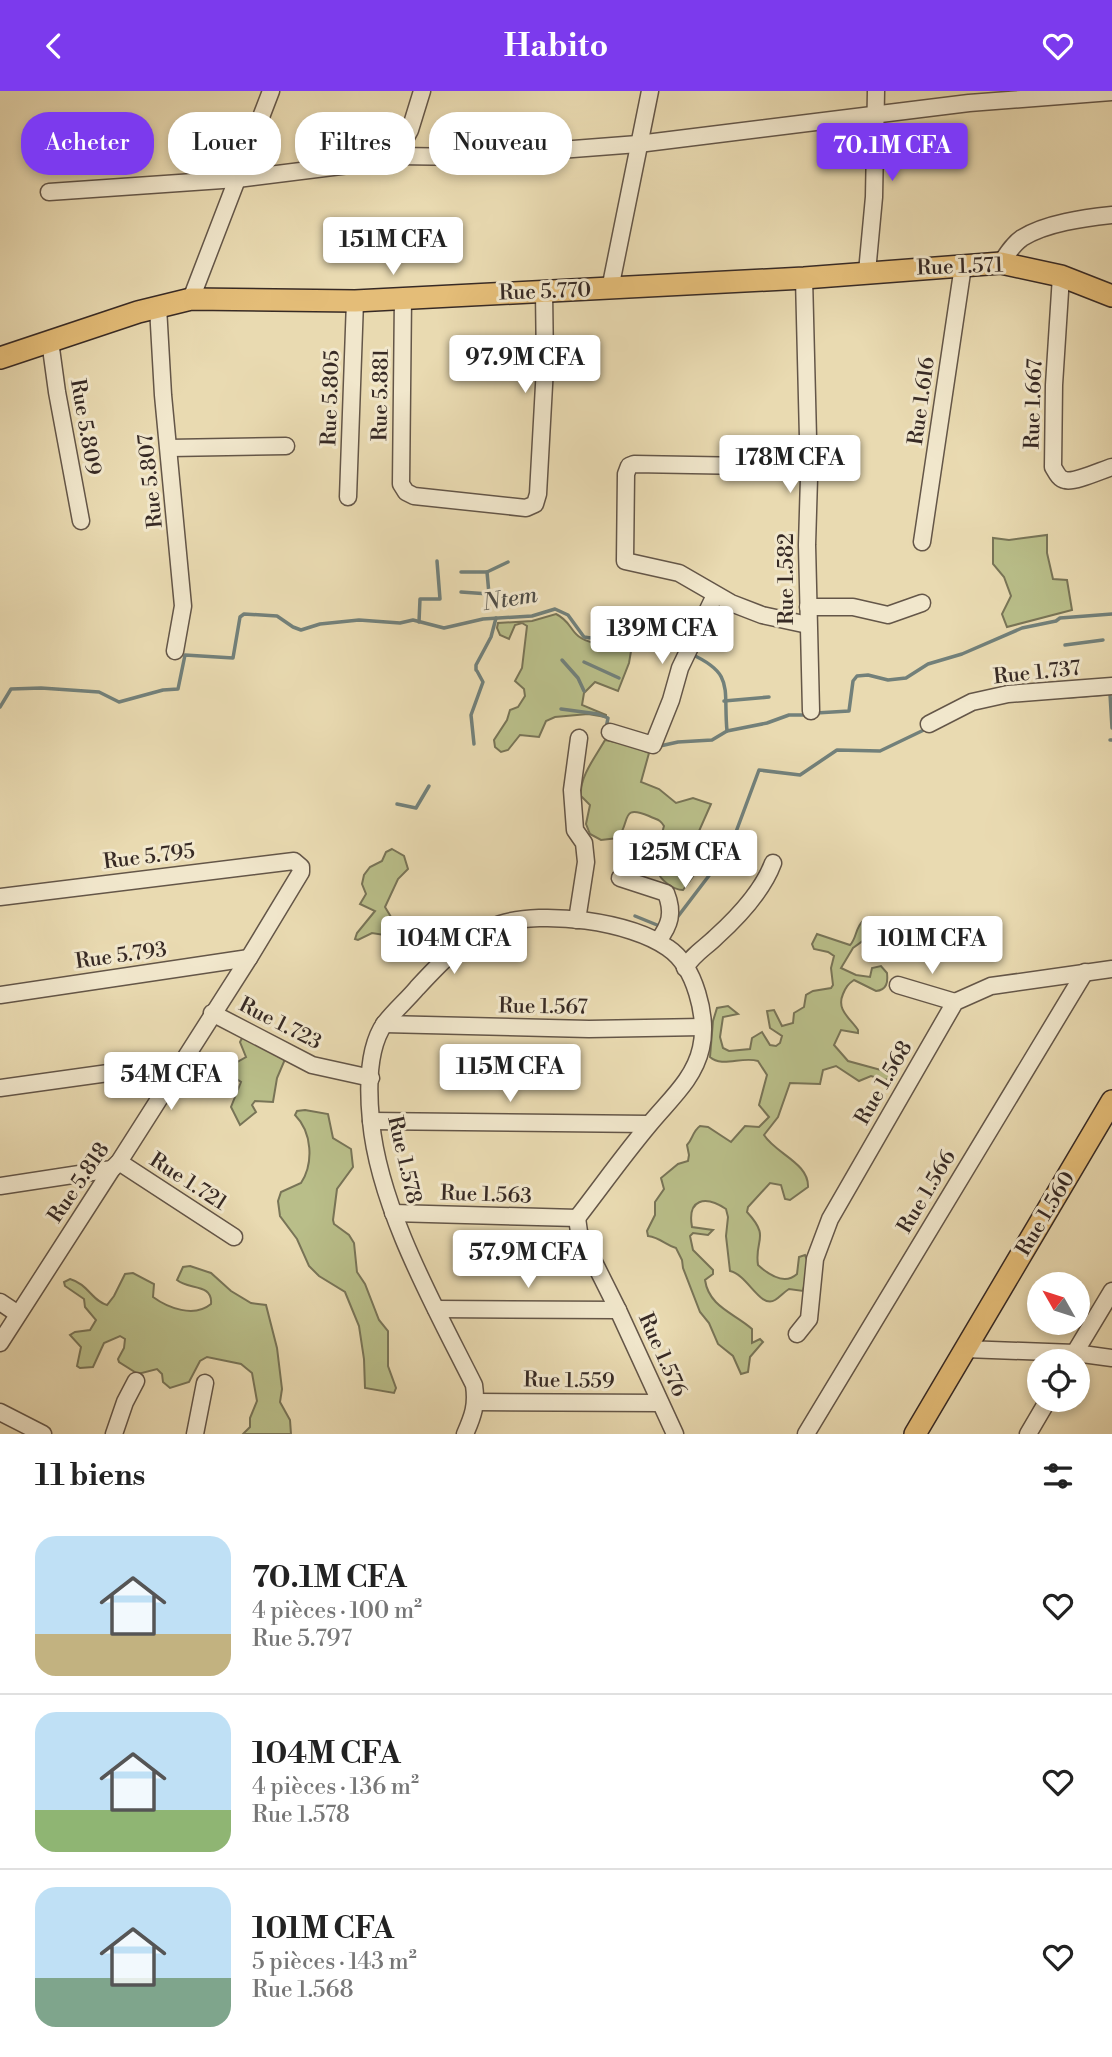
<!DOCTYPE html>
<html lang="fr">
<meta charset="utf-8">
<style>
:root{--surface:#fff;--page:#f2f2f2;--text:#222;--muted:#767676;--line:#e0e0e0;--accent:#7c3aed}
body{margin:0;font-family:"Libre Bodoni",serif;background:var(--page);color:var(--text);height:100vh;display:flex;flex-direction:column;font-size:26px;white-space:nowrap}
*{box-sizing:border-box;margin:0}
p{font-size:23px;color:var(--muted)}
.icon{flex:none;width:38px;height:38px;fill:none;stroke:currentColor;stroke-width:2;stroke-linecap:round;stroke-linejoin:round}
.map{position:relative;height:1343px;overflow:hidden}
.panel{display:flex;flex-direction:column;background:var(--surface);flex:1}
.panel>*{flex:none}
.hud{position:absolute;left:21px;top:21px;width:700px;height:63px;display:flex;gap:14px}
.needle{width:46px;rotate:309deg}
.fabs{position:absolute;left:1027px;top:1181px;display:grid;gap:14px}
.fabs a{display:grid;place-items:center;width:63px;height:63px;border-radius:50%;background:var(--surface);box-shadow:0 4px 10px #0003;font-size:35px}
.price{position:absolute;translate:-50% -60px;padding:0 16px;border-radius:7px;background:#fff;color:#222;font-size:23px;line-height:46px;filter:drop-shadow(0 2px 4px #0008)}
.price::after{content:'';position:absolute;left:50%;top:42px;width:21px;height:16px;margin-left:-10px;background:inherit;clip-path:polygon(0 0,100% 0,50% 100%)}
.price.active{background:var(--accent);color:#fff}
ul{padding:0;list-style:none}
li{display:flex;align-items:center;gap:21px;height:175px;padding:0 35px}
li+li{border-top:2px solid var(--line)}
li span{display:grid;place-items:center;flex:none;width:196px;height:140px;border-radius:21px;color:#555}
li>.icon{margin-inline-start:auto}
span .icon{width:84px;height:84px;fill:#fffc;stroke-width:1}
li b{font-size:30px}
h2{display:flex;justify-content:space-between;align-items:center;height:84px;padding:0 35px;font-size:30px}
.chip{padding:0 24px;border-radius:28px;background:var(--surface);box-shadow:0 4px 10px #0003;font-size:24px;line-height:63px}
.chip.active{background:var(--accent);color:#fff}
header{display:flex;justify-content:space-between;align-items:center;height:91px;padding:0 35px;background:var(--accent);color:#fff;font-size:32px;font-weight:800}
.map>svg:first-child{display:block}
.green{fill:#b9be89;stroke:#787457;stroke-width:2}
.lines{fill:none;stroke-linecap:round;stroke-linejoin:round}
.stream{stroke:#72807a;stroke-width:3.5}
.minor-casing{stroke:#645648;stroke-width:19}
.major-casing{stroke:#372a25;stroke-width:24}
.minor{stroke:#f1e7cc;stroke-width:16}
.major{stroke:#e4bd78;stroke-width:21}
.labels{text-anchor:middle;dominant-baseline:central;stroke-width:6;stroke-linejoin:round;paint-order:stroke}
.street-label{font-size:21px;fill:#372a25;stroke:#f1e7cc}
.water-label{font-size:23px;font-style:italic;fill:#504e48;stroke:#f1e7cc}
</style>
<header><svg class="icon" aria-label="back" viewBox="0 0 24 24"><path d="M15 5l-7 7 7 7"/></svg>Habito<svg class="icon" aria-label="heart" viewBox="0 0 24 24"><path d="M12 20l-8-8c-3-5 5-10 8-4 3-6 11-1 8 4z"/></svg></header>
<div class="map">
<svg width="1112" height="1343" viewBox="0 0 1112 1343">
<rect width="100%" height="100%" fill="#e9dab1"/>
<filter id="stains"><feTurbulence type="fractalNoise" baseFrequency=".00286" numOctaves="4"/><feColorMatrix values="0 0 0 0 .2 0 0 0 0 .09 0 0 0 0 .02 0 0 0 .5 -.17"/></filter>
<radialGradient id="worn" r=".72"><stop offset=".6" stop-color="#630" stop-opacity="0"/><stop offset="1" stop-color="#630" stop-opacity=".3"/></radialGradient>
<g class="green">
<polygon points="1047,444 1047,462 1053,488 1067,489 1072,519 1007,536 1002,523 1011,505 1004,486 993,473 993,447 1009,449"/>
<path d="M556,523C575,532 568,546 594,552L635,537L629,572L618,600L595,591L584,602L582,614L606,624V626L588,623L555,626L546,630L539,646L520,644L508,659L501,661L495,656L494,649L507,629L510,619L518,616L525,605L524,598L515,590L522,577L527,535L522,532L515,534L509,548L500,544L497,537L498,532L532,530Z"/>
<path d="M605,649L631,654L649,662L641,691L659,698L676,712L693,707L711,713L699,740L718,751L721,757L717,765L694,784L683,799C673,799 660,789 657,779L659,772L677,766L680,760L679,756L672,752L657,760L664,735C660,728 657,729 649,725C620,713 631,730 618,747L601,749L590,743L586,733L590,714L581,705C579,686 596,665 605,649Z"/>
<polygon points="392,758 404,765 408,778 398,788 385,816 394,831 384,844 372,842 358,849 355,848 357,842 375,820 360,813 366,803 362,793 364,784 370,776 382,770 386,761"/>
<path d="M864,829L873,833L875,841L853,857L841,877L856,884L870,886L872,877L881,875L887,882C888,891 887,899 876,900L854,889C848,893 846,896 843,903C836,919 850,927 858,939V942L841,939L834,954L848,970L892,982V987L885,989L871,985L859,990L836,975L823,979L820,993L790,992L778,1026L764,1044C776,1063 809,1072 808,1096L790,1109L785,1108L781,1094L770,1092L748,1116L747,1121C771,1147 754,1148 758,1174C769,1184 785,1194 797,1183L799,1166L805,1164L809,1173L803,1200L789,1198C784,1201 780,1206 775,1209C760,1218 748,1184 730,1180L726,1145L728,1126L726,1118C705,1104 687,1108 692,1136L713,1139L708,1144L693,1142L690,1145L693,1159L713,1179V1183L705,1189C709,1216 734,1222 752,1238V1252L760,1248L763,1251L750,1266L748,1281L741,1283L733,1265L718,1253L709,1232L700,1221L683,1177L682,1169L676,1157C664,1153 661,1147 648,1145L647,1140L655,1124V1111L664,1098L661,1087L678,1073L688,1070L689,1064L687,1054C693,1048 692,1041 700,1035L708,1036L731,1051L745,1035L759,1036L769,1026L759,1014L767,984L758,970C742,965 722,977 710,966L713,930L717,917L728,915L738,923L723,926L720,946L723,957L729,960L750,958L752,947L762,941L770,954L776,955L780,952L782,945L770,937L767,920L774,919L782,935L793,932L794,922L804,916L806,904L813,900L831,897L833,894L831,877L834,865L828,861L814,858L812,853L817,843L850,854C857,847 855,836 864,829Z"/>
<polygon points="243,945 286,966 277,987 273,1011 255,1010 252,1014 256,1021 240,1034 231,1016 241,991 229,983 228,980 232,974 246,966 240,951"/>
<path d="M305,1019L328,1023L333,1047L351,1058L353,1076L337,1098L333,1129L334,1133L349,1144L354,1152L357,1181L365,1193L379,1229L388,1240V1275L396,1297L394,1302L365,1297L364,1268L359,1235L345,1201L319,1185L309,1175L297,1148L280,1125L278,1110L281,1101L301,1092C314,1072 312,1041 295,1024L297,1020Z"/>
<path d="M190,1175L211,1182L231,1200L251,1212L266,1214L277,1257L282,1298L280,1311L290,1329L291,1343H243L250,1336V1327L257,1310L252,1282L241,1273L207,1266L200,1270L189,1291L170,1297L163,1291L162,1283L157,1278L138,1283L119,1271L118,1268L124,1257L125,1248L120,1245L104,1252L93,1276L80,1277L77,1275L81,1256L70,1244L75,1241L90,1239L96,1229L85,1216L84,1208L65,1195L64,1191L70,1188C88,1193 92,1210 107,1214L114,1205L125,1183L133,1182L154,1193L153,1206C168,1217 194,1227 211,1213C213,1192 188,1199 177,1189L183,1176Z"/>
</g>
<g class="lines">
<g class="stream">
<polyline points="461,481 487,481 508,471"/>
<polyline points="461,501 489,503 487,481"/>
<polyline points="419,531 420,508 440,508 437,470"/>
<polyline points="1065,554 1103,549"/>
<path d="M691,563C735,583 723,597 727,640L767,632L789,624H808"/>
<polyline points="562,569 578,587 584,600"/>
<polyline points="584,571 619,587"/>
<polyline points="476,579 476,574 491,546 496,527"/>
<polyline points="1110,603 1112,637"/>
<polyline points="1068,606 1106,603"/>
<polyline points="724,610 769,606"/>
<path d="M0,616L11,598L41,597L99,601L119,611L163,599L178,598L185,564L233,567L240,526L244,523L277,525L293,536L301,539L320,533L359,529L400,532L413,529L444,537L483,528L532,525L555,518L568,524L584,546C607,551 628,537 651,534L663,549L684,559"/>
<polyline points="561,618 598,623 608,627 606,637"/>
<polyline points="816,622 849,620 853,590 857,585 868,584 888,589 906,587 928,573 962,563 1022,537 1056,530 1060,527 1112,523"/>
<polyline points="1110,649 1112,649"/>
<polyline points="474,653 471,624 483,591 477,580"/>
<polyline points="660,655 678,651 712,649 727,640"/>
<polyline points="397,713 416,717 429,695"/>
<polyline points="635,825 662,836"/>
<polyline points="676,828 730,757 759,679 800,684 837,659 880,660 928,637"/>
</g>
<defs>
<g id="minor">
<polyline points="396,65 470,66 638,53 969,12 1112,1"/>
<polyline points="49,101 237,88 381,70 396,65 410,39 422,0"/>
<path d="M1001,172C1007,163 1013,153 1022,147C1046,132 1084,127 1112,124"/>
<polyline points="867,181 874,106 876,0"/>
<path d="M1061,185L1054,294L1053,376C1056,381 1059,388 1065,389C1074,392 1102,379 1112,376"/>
<polyline points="804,187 809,387 807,454 811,620"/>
<polyline points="610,198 650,0"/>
<polyline points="403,206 401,393 406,401 414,405 526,417 535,413 538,403 545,276 544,200"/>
<polyline points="191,208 271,0"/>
<polyline points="158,216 163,304 183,515 175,560"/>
<polyline points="50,250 57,301 81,430"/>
<polyline points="169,357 286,355"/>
<polyline points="348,406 355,210"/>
<polyline points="922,451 963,175"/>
<polyline points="808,516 853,516 888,524 922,512"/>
<polyline points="808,534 762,524 731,512 679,482 625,470 626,383 629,375 634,373 809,376"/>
<polyline points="929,633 972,611 1008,603 1112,595"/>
<polyline points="610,641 653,654 671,609 680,577 715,504"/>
<path d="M620,787L666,802C674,822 670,834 658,850"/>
<polyline points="0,806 294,770 301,776 301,781 249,867 119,1071 112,1078 0,1252"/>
<polyline points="577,829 586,771 584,752 575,739 572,699 579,647"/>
<path d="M685,877C693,863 705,857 716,846C738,826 763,799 773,772"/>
<polyline points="898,894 955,911"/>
<polyline points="0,904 249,867"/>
<polyline points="212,922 312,974 371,987"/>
<polyline points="384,933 589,938 702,936"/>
<polyline points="0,997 180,972"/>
<polyline points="371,1030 649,1033"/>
<polyline points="119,1071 234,1146"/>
<polyline points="0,1095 112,1078"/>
<polyline points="393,1122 577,1127"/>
<polyline points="577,1127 579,1141 618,1219 675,1343"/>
<polyline points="0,1211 18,1223"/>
<polyline points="436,1218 618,1219"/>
<polyline points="797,1243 809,1228 815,1168 830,1128 955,911 991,895 1112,878"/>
<polyline points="965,1258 1075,1262 1112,1267"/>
<polyline points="1071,1268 1112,1200"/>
<polyline points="477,1311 660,1312"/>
<polyline points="0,1321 43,1343"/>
<polyline points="114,1343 125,1311 136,1290"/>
<polyline points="195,1343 205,1292"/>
<path d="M465,1343C473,1325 477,1314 474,1294C435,1216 379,1117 371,1030C368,1000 367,957 385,932C394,920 407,909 417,897C441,871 466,844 500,833C543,819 630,830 668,857C695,875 708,926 701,957C694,989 668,1010 648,1035C623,1065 601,1096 577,1127"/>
<polyline points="806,1343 1085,881"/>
<polyline points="1028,1343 1048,1309"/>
</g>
<g id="major">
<polyline points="0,267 138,221 191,208 355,210 804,187 1001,172 1061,185 1112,205"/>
<polyline points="915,1343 1112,1010"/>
</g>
</defs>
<use href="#minor" class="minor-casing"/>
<use href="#major" class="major-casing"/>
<use href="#minor" class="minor"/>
<use href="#major" class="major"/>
</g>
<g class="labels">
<g class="street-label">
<text transform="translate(960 176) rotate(-2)">Rue 1.571</text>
<text transform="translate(545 201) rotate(-2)">Rue 5.770</text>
<text transform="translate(381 304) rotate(-89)">Rue 5.881</text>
<text transform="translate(331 307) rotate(-88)">Rue 5.805</text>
<text transform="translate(922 310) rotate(-82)">Rue 1.616</text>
<text transform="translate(1034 313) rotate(-88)">Rue 1.667</text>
<text transform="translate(85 336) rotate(80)">Rue 5.809</text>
<text transform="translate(151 390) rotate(-96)">Rue 5.807</text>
<text transform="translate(787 488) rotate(-90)">Rue 1.582</text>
<text transform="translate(1037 582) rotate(-6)">Rue 1.737</text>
<text transform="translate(149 766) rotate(-7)">Rue 5.795</text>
<text transform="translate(121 865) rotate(-8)">Rue 5.793</text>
<text transform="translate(543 916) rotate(1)">Rue 1.567</text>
<text transform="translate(280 933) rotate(27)">Rue 1.723</text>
<text transform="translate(884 992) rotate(-60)">Rue 1.568</text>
<text transform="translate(404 1069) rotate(77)">Rue 1.578</text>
<text transform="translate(188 1091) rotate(33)">Rue 1.721</text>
<text transform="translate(79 1092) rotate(-56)">Rue 5.818</text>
<text transform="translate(927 1101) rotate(-59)">Rue 1.566</text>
<text transform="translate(486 1104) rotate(2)">Rue 1.563</text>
<text transform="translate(1046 1123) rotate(-59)">Rue 1.560</text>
<text transform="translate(662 1264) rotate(66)">Rue 1.576</text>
<text transform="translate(569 1290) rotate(1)">Rue 1.559</text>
</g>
<g class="water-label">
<text transform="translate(510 508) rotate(-9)">Ntem</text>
</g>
</g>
<rect width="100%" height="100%" filter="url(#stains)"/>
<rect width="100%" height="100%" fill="url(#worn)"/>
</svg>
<div class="fabs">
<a><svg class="needle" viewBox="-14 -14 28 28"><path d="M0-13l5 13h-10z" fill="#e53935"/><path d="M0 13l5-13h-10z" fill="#767676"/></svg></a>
<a><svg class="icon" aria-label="locate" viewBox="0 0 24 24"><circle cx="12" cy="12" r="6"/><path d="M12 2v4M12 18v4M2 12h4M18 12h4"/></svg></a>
</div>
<b class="price active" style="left:892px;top:92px">70.1M CFA</b>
<b class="price" style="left:393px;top:186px">151M CFA</b>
<b class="price" style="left:525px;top:304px">97.9M CFA</b>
<b class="price" style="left:790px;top:404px">178M CFA</b>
<b class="price" style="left:662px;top:575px">139M CFA</b>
<b class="price" style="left:685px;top:799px">125M CFA</b>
<b class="price" style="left:454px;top:885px">104M CFA</b>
<b class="price" style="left:932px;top:885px">101M CFA</b>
<b class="price" style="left:510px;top:1013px">115M CFA</b>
<b class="price" style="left:171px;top:1021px">54M CFA</b>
<b class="price" style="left:528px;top:1199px">57.9M CFA</b>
<div class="hud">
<a class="chip active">Acheter</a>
<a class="chip">Louer</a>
<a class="chip">Filtres</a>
<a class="chip">Nouveau</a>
</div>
</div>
<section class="panel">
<h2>11 biens<svg class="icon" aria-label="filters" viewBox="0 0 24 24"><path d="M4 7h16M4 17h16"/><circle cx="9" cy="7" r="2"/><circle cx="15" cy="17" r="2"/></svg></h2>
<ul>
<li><span style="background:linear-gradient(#bfe0f5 70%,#c2b280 0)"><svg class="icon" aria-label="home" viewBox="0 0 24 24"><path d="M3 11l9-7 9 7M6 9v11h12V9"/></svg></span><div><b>70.1M CFA</b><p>4 pièces · 100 m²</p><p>Rue 5.797</p></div><svg class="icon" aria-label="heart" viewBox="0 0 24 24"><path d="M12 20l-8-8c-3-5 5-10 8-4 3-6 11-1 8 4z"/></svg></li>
<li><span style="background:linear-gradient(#bfe0f5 70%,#8fb573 0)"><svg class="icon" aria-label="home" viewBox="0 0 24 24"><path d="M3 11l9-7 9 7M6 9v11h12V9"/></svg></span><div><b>104M CFA</b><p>4 pièces · 136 m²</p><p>Rue 1.578</p></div><svg class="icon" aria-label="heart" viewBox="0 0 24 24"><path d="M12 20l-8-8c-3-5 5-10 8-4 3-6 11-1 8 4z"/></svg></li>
<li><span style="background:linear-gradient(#bfe0f5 65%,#7fa58c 0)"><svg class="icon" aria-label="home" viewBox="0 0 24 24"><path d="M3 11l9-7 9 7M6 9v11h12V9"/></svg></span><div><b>101M CFA</b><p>5 pièces · 143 m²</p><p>Rue 1.568</p></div><svg class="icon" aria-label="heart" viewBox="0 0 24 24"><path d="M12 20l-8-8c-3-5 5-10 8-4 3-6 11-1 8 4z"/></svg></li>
</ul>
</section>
